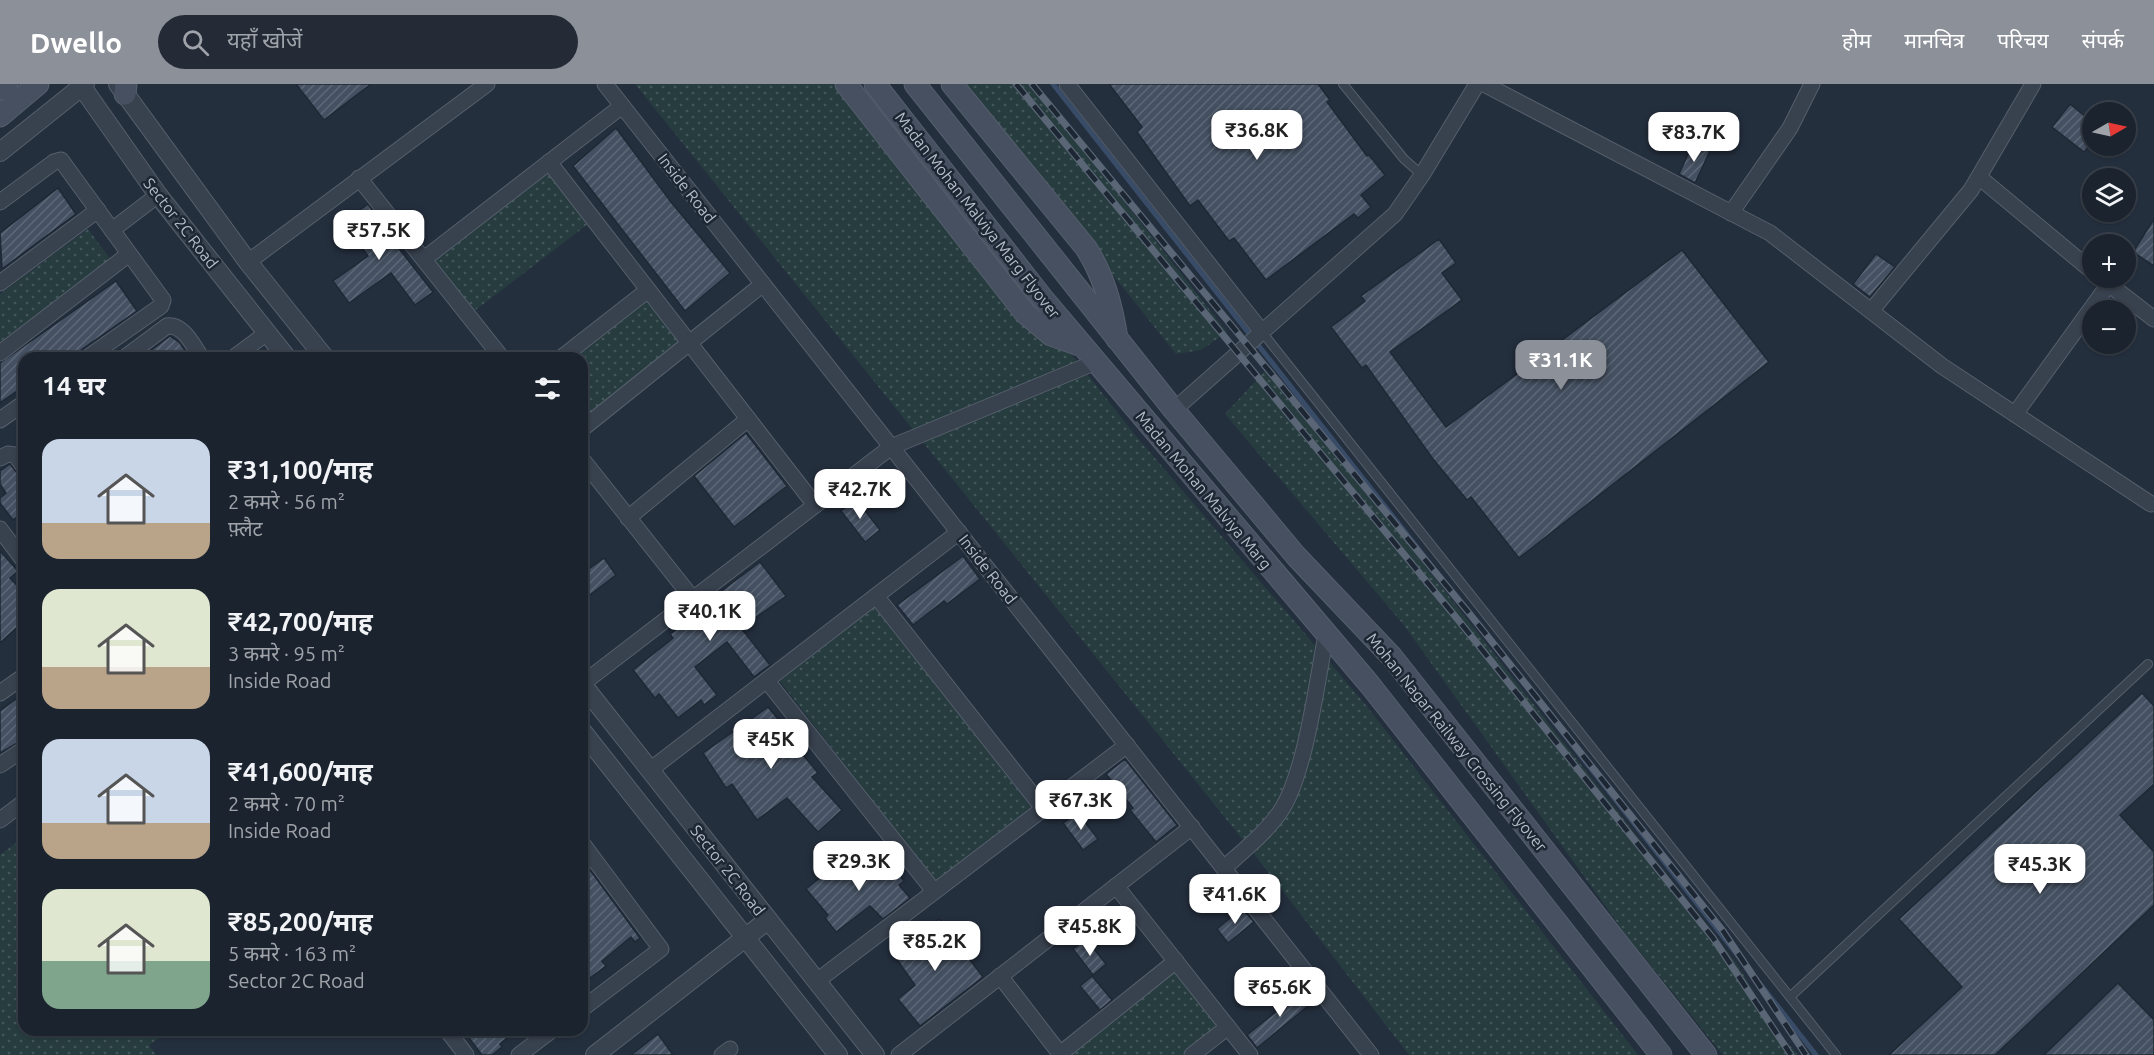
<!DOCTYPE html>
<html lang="hi">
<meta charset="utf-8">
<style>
:root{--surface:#1b232e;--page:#242b36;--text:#f1f3f6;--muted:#a0a4aa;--line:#39404a;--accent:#8c9099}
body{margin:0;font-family:Ubuntu,"Noto Sans Devanagari",sans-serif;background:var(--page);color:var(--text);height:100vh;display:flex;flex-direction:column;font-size:22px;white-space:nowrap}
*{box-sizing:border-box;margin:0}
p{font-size:20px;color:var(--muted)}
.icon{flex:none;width:33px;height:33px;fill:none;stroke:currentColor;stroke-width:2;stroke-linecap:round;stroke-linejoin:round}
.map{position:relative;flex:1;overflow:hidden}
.panel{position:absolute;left:18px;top:268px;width:570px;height:684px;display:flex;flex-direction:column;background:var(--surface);border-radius:18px;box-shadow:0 2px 4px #0004,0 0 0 2px var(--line)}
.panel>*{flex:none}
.needle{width:39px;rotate:81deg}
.tools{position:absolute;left:2082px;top:18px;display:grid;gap:12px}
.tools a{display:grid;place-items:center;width:54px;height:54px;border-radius:50%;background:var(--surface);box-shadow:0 2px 4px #0004,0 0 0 2px var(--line);font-size:30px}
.price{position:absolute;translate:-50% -51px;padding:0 14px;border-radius:12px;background:#fff;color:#222;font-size:20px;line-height:39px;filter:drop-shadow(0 2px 3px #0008)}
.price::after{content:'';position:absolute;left:50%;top:36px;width:18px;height:14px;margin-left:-9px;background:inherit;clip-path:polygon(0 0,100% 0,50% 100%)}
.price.current{background:var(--accent);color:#fff}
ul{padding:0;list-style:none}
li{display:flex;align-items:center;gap:18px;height:150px;padding:0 24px}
li span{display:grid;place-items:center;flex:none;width:168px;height:120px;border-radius:18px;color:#555}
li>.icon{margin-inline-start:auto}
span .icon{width:72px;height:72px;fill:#fffc;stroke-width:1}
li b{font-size:26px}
h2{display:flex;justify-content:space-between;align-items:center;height:72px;padding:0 24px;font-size:26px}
header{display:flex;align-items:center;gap:36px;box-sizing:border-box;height:84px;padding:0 30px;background:var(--accent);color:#fff}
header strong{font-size:28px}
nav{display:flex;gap:33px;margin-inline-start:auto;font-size:21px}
.search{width:420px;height:54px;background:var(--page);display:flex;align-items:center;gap:15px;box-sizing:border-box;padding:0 21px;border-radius:33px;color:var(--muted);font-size:22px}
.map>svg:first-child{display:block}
.green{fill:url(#green-dots)}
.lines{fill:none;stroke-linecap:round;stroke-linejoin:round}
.stream{stroke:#394c67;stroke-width:5}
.building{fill:url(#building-hatch);stroke:#1f2835;stroke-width:1.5}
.service-casing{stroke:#565f6c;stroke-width:10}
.minor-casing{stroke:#565f6c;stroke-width:17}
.tertiary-casing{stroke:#565f6c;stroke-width:20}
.secondary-casing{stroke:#565f6c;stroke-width:23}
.service{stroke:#38414e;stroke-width:8}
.minor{stroke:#38414e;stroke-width:15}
.tertiary{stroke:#38414e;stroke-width:18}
.secondary{stroke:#465061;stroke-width:21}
.rail-casing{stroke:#5a6575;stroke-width:7}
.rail{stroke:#1d2633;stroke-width:4.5;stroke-dasharray:14;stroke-linecap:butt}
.labels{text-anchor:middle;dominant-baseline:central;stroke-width:5;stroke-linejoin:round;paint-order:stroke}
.street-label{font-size:16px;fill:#b4bcc9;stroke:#1d2633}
</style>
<header>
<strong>Dwello</strong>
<div class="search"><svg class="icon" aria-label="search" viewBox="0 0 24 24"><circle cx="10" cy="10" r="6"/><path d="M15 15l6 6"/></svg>यहाँ खोजें</div>
<nav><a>होम</a><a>मानचित्र</a><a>परिचय</a><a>संपर्क</a></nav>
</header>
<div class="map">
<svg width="2154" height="971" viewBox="0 0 2154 971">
<defs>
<pattern id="green-dots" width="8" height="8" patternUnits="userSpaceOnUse" patternTransform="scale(1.5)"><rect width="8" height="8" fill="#263c3f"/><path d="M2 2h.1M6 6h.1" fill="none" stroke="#435659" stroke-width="1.8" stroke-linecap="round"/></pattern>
<pattern id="building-hatch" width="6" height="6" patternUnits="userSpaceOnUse" patternTransform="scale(1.5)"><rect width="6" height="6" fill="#455162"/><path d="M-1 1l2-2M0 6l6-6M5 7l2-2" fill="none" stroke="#5d6877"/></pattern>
</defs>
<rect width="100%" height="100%" fill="#242f3e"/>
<g class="green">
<polygon points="635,0 858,0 1136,352 1365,620 1638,971 1409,971 1255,771"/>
<polygon points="961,0 1032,0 1227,248 1201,266 1176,270"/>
<polygon points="547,88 588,140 473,228 433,175"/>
<polygon points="88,145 111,176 0,258 0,210"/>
<polygon points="646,215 680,259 582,336 582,274 571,274"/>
<polygon points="1265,287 1394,442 1737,880 1778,948 1798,971 1723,971 1624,848 1403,540 1225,330"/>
<polygon points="875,522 1031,723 935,798 780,597"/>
<polygon points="24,753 24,946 169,947 149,961 156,971 0,971 0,771"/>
<polygon points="1175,888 1218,943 1182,971 1069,971"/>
</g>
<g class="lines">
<polyline class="stream" points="1053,0 1816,971"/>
</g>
<g class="building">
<polygon points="296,0 371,0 324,36"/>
<polygon points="1109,0 1318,0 1330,16 1327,18 1367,72 1369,71 1385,91 1361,111 1371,123 1358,134 1354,130 1266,196 1234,154 1229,157 1198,116 1190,122 1137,48 1142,43"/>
<polygon points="2070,20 2092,38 2092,58 2084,68 2052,43"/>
<polygon points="616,44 671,118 730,189 685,227 573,82"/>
<polygon points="1693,59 1710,67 1695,99 1679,90"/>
<polygon points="58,104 76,130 2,185 0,149"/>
<polygon points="368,120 381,138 379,139 433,208 415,221 391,189 349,219 333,197 368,172 344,138"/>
<polygon points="2154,135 2154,182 2133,168"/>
<polygon points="1439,155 1456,179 1442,189 1462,216 1390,268 1446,343 1682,166 1769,278 1519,474 1471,413 1467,416 1433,375 1366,281 1362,284 1331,243 1365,217 1361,212"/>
<polygon points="1876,170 1895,183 1870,213 1853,200"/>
<polygon points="116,197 137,227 81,266 77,274 24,274 24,302 0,319 0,279"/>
<polygon points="170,252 180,259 190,274 141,274"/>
<polygon points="746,349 787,402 734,443 694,392"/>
<polygon points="10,380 17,389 24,393 24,428 13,436 0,419 0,414 6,409 0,400 0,387"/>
<polygon points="856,415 880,446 865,458 841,427"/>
<polygon points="0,467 18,487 10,494 24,509 24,537 0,559"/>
<polygon points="963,472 980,495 947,520 944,517 913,541 897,521"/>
<polygon points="604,474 616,491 582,517 582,490"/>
<polygon points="760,478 786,512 741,544 770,581 754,593 727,558 695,583 717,611 704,621 701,616 678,634 659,610 655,614 633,586 673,554 670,550 719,515 716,511"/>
<polygon points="24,609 24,655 0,669 0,627"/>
<polygon points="2142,609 2154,622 2154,700 2120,731 2154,768 2154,821 1995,971 1889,971 1962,903 1899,835"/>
<polygon points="768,623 807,669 804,672 818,689 812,693 842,726 818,748 787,714 757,736 732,700 726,704 703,669"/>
<polygon points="1125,675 1177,741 1156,758 1130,726 1133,724 1106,690"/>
<polygon points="1078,729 1098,755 1083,766 1063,739"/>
<polygon points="877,769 889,786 894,783 904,797 899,801 910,814 883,835 870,822 836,848 825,834 828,831 806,805 833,783 842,794"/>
<polygon points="582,775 640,854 635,858 631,853 602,877 606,882 582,900 582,824 589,819 582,810"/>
<polygon points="1242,824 1254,838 1228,859 1217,845"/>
<polygon points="939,835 983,893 920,942 898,915 915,901 893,870"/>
<polygon points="1086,855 1106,880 1093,891 1073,865"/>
<polygon points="1092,892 1112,916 1100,926 1080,902"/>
<polygon points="2118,899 2154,936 2154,971 2044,971"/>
<polygon points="1304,905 1314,917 1257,964 1247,951"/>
<polygon points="463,946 517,946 500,960 502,963 492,971 482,971"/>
<polygon points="658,950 673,971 631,971"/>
</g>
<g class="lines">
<defs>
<g id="service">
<polyline points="1343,0 1404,75 1422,91"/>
<polyline points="1262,248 1836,971"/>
<polyline points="1790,913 2148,580"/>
</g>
<g id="minor">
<polyline points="605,0 1371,971"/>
<polyline points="1067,0 1262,248"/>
<polyline points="1484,0 1770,149 1942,282 2151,420"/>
<polyline points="549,78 815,421"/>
<polyline points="1979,93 2092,187"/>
<polyline points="359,94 502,274"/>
<polyline points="0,118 54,78 61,76 163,216 161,222 87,274"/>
<polyline points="1731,129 1790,44 1812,0"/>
<polyline points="112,146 158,111"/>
<polyline points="424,175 622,22"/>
<polyline points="248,178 487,0"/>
<polyline points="2101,194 2154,235"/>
<polyline points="0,199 98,126"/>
<polyline points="1871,227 1971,106 2033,0"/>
<polyline points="0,269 129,170"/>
<path d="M124,274L167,242C184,240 193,262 202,274"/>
<polyline points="233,274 267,249"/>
<polyline points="561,274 648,206"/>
<polyline points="1174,326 1395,130 1422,91 1477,0"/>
<polyline points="2015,330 2109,200"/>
<polyline points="0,336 24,319"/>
<polyline points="582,345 763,200"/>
<polyline points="0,374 8,370 15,371 24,383"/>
<polyline points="582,375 693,515"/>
<polyline points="628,434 748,335"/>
<polyline points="0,445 24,477"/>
<polyline points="876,512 1043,724"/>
<polyline points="767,597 934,807"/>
<polyline points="582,600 891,363 1096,278"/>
<polyline points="0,609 24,592"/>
<polyline points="0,681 24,665"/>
<polyline points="650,686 959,448"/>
<polyline points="0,736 24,718"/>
<polyline points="582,759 661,865 582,925"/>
<path d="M1224,784C1243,767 1268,747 1282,725C1306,686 1317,597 1326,551"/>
<polyline points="1116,802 1250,971"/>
<polyline points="1000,892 1061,971"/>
<polyline points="817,897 1127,661"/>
<polyline points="447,946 466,971"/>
<polyline points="1060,970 1176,877"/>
<polyline points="519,971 552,946"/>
<polyline points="722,971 730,965"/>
<polyline points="899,971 1192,743"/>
<polyline points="1192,971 1228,943"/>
</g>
<g id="tertiary">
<polyline points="80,0 158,111 287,274"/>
<polyline points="118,0 248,178 325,274"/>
<polyline points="0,68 85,0"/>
<polyline points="582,600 875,971"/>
<polyline points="582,647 838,971"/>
<polyline points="595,971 768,836"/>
</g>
<g id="secondary">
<polyline points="846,0 1025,229 1051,251 1082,262"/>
<polyline points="875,0 1044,216 1370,601 1661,971"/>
<polyline points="915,0 1174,326 1296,472 1392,573 1706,971"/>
<path d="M952,0L1086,164C1104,192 1112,222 1117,255"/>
<polyline points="0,5 7,0"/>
<polyline points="125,10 126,0"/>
<polyline points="0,32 38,0"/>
</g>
</defs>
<use href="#service" class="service-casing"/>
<use href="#minor" class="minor-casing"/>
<use href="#tertiary" class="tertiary-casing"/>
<use href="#secondary" class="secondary-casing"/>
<use href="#service" class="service"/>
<use href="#minor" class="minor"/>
<use href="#tertiary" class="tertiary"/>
<use href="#secondary" class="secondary"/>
<defs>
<g id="rail">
<polyline points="1016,0 1459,537 1713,854 1791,971"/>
<polyline points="1032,0 1469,529 1723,847 1806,971"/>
</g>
</defs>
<use href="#rail" class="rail-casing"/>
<use href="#rail" class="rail"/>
</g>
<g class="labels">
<g class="street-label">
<text transform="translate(687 104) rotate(52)">Inside Road</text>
<text transform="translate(978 131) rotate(52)">Madan Mohan Malviya Marg Flyover</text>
<text transform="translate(181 139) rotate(52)">Sector 2C Road</text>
<text transform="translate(1204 406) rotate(50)">Madan Mohan Malviya Marg</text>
<text transform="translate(988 485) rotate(52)">Inside Road</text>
<text transform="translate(1457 658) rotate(51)">Mohan Nagar Railway Crossing Flyover</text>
<text transform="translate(728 786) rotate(52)">Sector 2C Road</text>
</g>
</g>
</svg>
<div class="tools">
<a><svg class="needle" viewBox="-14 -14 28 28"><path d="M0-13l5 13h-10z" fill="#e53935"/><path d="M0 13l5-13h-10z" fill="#a0a4aa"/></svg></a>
<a><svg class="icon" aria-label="layers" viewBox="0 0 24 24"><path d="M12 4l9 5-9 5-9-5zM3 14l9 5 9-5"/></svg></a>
<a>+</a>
<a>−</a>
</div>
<b class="price" style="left:1257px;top:77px">₹36.8K</b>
<b class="price" style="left:1694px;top:79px">₹83.7K</b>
<b class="price" style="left:379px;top:177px">₹57.5K</b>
<b class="price current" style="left:1561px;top:307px">₹31.1K</b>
<b class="price" style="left:860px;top:436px">₹42.7K</b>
<b class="price" style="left:710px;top:558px">₹40.1K</b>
<b class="price" style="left:771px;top:686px">₹45K</b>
<b class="price" style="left:1081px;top:747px">₹67.3K</b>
<b class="price" style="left:859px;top:808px">₹29.3K</b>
<b class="price" style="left:2040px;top:811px">₹45.3K</b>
<b class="price" style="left:1235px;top:841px">₹41.6K</b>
<b class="price" style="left:1090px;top:873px">₹45.8K</b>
<b class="price" style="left:935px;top:888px">₹85.2K</b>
<b class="price" style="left:1280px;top:934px">₹65.6K</b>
<section class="panel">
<h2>14 घर<svg class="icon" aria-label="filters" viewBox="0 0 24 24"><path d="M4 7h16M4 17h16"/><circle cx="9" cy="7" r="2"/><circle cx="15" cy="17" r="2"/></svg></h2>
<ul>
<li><span style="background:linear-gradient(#c9d6e8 70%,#b9a48a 0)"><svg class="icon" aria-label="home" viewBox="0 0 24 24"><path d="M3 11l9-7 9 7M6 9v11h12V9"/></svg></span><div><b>₹31,100/माह</b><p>2 कमरे · 56 m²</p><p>फ़्लैट</p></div></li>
<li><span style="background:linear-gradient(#dfe7d0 65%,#b9a48a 0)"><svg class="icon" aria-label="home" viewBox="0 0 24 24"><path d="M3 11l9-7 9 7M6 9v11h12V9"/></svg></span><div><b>₹42,700/माह</b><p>3 कमरे · 95 m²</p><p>Inside Road</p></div></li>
<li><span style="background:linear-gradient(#c9d6e8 70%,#b9a48a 0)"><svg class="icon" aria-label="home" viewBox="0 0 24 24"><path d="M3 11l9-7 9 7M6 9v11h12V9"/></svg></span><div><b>₹41,600/माह</b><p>2 कमरे · 70 m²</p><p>Inside Road</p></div></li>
<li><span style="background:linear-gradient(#dfe7d0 60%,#7fa58c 0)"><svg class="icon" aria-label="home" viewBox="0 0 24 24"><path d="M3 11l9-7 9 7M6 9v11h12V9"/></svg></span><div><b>₹85,200/माह</b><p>5 कमरे · 163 m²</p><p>Sector 2C Road</p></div></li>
</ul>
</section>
</div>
